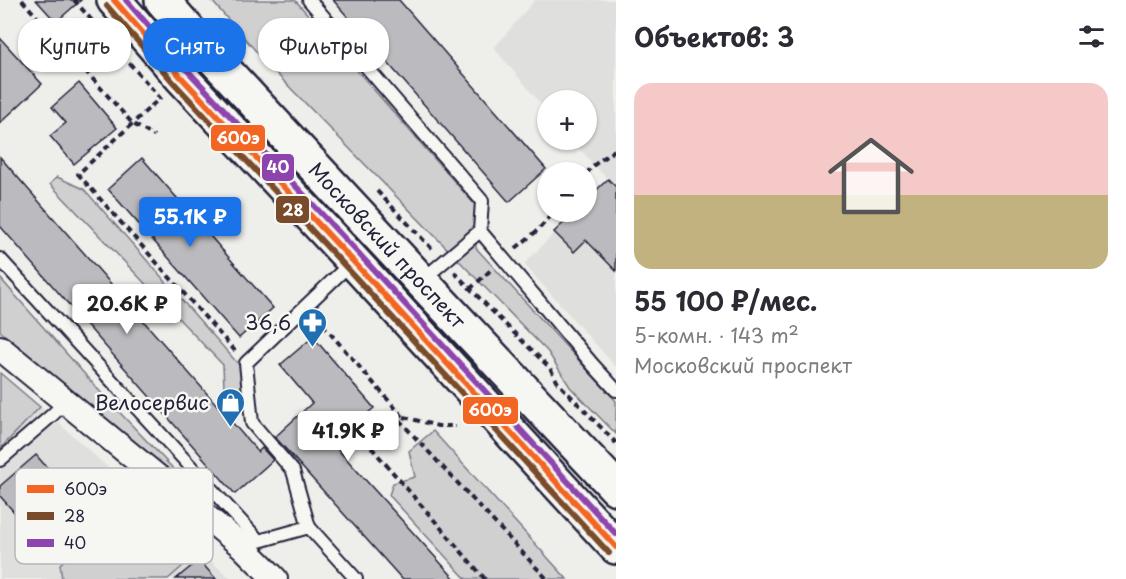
<!DOCTYPE html>
<html lang="ru">
<meta charset="utf-8">
<style>
:root{--surface:#fff;--page:#f7f7f7;--text:#2b2b33;--muted:#7c7c81;--accent:#1a73e8}
body{margin:0;font-family:"Playpen Sans",sans-serif;background:var(--page);color:var(--text);height:100vh;display:flex;flex-direction:column;font-size:22px;white-space:nowrap}
*{box-sizing:border-box;margin:0}
p{font-size:20px;color:var(--muted)}
.icon{flex:none;width:33px;height:33px;fill:none;stroke:currentColor;stroke-width:2;stroke-linecap:round;stroke-linejoin:round}
.map{position:relative;flex:1;overflow:hidden}
.sheet{display:flex;flex-direction:column;background:var(--surface);width:510px}
.sheet>*{flex:none}
.banner{position:absolute;left:18px;top:18px;width:507px;height:54px;display:flex;gap:12px}
.tools{position:absolute;left:537px;top:90px;display:grid;gap:12px}
.tools a{display:grid;place-items:center;width:60px;height:60px;border-radius:50%;background:var(--surface);box-shadow:0 2px 4px #0004;font-size:30px}
.price{position:absolute;translate:-50% -51px;padding:0 14px;border-radius:6px;background:#fff;color:#222;font-size:20px;line-height:39px;filter:drop-shadow(0 2px 3px #0008)}
.price::after{content:'';position:absolute;left:50%;top:36px;width:18px;height:14px;margin-left:-9px;background:inherit;clip-path:polygon(0 0,100% 0,50% 100%)}
.price.on{background:var(--accent);color:#fff}
ul{padding:0;list-style:none}
li{display:grid;align-content:center;gap:12px;height:318px;padding:0 18px}
li span{display:grid;place-items:center;height:186px;border-radius:18px;color:#555}
li>.icon{margin-inline-start:auto}
span .icon{width:108px;height:108px;fill:#fffc;stroke-width:1}
li b{font-size:26px}
h2{display:flex;justify-content:space-between;align-items:center;height:72px;padding:0 18px;font-size:26px}
.pill{padding:0 21px;border-radius:24px;background:var(--surface);box-shadow:0 2px 4px #0004;font-size:21px;line-height:54px}
.pill.on{background:var(--accent);color:#fff}
main{display:flex;flex:1;min-height:0}
.map>svg:first-child{display:block}
.built{fill:#dfdfde}
.green{fill:#d0d0d1;stroke:#797986;stroke-width:1.5}
.building{fill:#bbbbbf;stroke:#22223b;stroke-width:1.5}
.lines{fill:none;stroke-linecap:round;stroke-linejoin:round}
.service-casing{stroke:#22223b;stroke-width:16}
.minor-casing{stroke:#22223b;stroke-width:28}
.primary-casing{stroke:#22223b;stroke-width:38}
.path{stroke:#22223b;stroke-width:4;stroke-dasharray:6 4.5;stroke-linecap:butt}
.service{stroke:#f6f6f2;stroke-width:12}
.minor{stroke:#f6f6f2;stroke-width:24}
.primary{stroke:#f6f6f2;stroke-width:33}
.bus-1-casing{stroke:#f6f6f2;stroke-width:10}
.bus-2-casing{stroke:#f6f6f2;stroke-width:10}
.bus-3-casing{stroke:#f6f6f2;stroke-width:10}
.bus-1{stroke:#f26522;stroke-width:6}
.bus-2{stroke:#7a4b2a;stroke-width:6}
.bus-3{stroke:#8e44ad;stroke-width:6}
.labels{text-anchor:middle;dominant-baseline:central;stroke-width:5;stroke-linejoin:round;paint-order:stroke}
.street-label{font-size:20px;fill:#22223b;stroke:#f6f6f2}
.poi-label{font-size:20px;fill:#22223b;stroke:#f6f6f2;text-anchor:end}
.key{fill:#f6f6f2;stroke:#b6b6bb;stroke-width:1.5}
.key-label{font-size:16px;fill:#22223b}
.line-badge{stroke:#f6f6f2;stroke-width:2}
.badge-label{font-size:16px;text-anchor:middle;font-weight:bold;fill:#fff}
</style>
<main>
<div class="map">
<svg width="616" height="579" viewBox="0 0 616 579">
<rect width="100%" height="100%" fill="#eeeeeb"/>
<filter id="ink" filterUnits="userSpaceOnUse"><feTurbulence type="fractalNoise" baseFrequency=".0167" numOctaves="2"/><feDisplacementMap in="SourceGraphic" scale="12" xChannelSelector="R" yChannelSelector="G"/><feConvolveMatrix kernelMatrix="1 2 1 2 8 2 1 2 1" color-interpolation-filters="sRGB"/></filter>
<g filter="url(#ink)">
<g class="built">
<polygon points="535,0 616,0 616,367 524,264 575,212 586,212 587,200 608,179 594,165 572,140 586,140 586,100 548,100 547,111 494,48"/>
<polygon points="0,373 51,416 231,579 0,579"/>
</g>
<g class="green">
<polygon points="211,0 295,0 475,205 476,248 616,401 616,434 570,387 548,352 269,66"/>
<polygon points="57,177 84,189 240,366 243,406 231,410 220,397 224,388 223,365 50,184"/>
<polygon points="0,278 103,395 185,481 182,484 162,472 0,331"/>
<polygon points="0,373 40,407 0,449"/>
<polygon points="433,431 567,579 466,579 389,495 393,483 415,477 409,451"/>
<polygon points="114,486 191,559 168,579 62,579 60,564 99,529 92,507"/>
</g>
<g class="building">
<polygon points="36,0 81,0 56,22"/>
<polygon points="333,0 399,0 546,169 509,202"/>
<polygon points="0,38 42,84 0,123"/>
<polygon points="79,83 117,128 74,164 50,136 66,123 52,107"/>
<polygon points="0,157 258,452 262,448 273,460 235,494 0,226"/>
<polygon points="142,158 273,308 239,338 108,189"/>
<polygon points="608,179 616,187 616,271 586,240 574,252 554,232 575,212 586,212 586,200"/>
<polygon points="313,337 374,408 332,443 455,579 402,579 275,437 312,403 280,365"/>
<polygon points="36,455 93,520 52,555 0,496 0,486"/>
<polygon points="199,560 216,579 176,579"/>
</g>
<g class="lines">
<defs>
<g id="service">
<polyline points="309,0 482,201 480,231"/>
<polyline points="0,259 259,541 309,527 356,579"/>
<polyline points="421,281 480,231 593,365 616,390"/>
<polyline points="0,460 51,416 66,402"/>
<polyline points="309,527 293,471 252,423 246,363 352,262"/>
</g>
<polyline id="minor" points="0,348 243,547 275,579"/>
<g id="primary">
<polyline points="114,0 181,77 353,261 616,547"/>
<path id="s1" d="M162,0L204,48L421,281L616,488"/>
</g>
</defs>
<use href="#service" class="service-casing"/>
<use href="#minor" class="minor-casing"/>
<use href="#primary" class="primary-casing"/>
<g class="path">
<polyline points="22,0 133,124 154,136"/>
<polyline points="74,0 160,98 78,174 236,352"/>
<polyline points="586,174 594,165 616,149"/>
<polyline points="377,191 434,251"/>
<polyline points="516,248 538,230 554,212"/>
<polyline points="454,272 500,319 550,368 558,383 616,443"/>
<polyline points="470,289 492,269"/>
<polyline points="316,317 403,417 370,446 485,579"/>
<polyline points="404,417 438,426 456,426"/>
<polyline points="399,420 547,579"/>
</g>
<use href="#service" class="service"/>
<use href="#minor" class="minor"/>
<use href="#primary" class="primary"/>
<defs>
<polyline id="bus-1" points="114,0 181,77 353,261 616,547"/>
<polyline id="bus-2" points="107,6 174,83 346,267 609,553"/>
<polyline id="bus-3" points="126,0 188,71 360,255 616,534"/>
</defs>
<use href="#bus-1" class="bus-1-casing"/>
<use href="#bus-2" class="bus-2-casing"/>
<use href="#bus-3" class="bus-3-casing"/>
<use href="#bus-1" class="bus-1"/>
<use href="#bus-2" class="bus-2"/>
<use href="#bus-3" class="bus-3"/>
</g>
</g>
<defs>
<symbol id="pharmacy-pin" viewBox="-11 -11 22 30"><path d="M0 17L-7.5 6A9.5 9.5 0 1 1 7.5 6Z" fill="#1f6fb2" stroke="#f6f6f2"/><path d="M-2-6h4v4h4v4h-4v4h-4v-4h-4v-4h4Z" fill="#fff"/></symbol>
<symbol id="shop-pin" viewBox="-11 -11 22 30"><path d="M0 17L-7.5 6A9.5 9.5 0 1 1 7.5 6Z" fill="#1f6fb2" stroke="#f6f6f2"/><path d="M-5-2.5h2.3a2.7 3.5 0 0 1 5.4 0H5L5.5 6h-11ZM-1.5-2.5h3a1.5 2.3 0 0 0-3 0Z" fill="#fff"/></symbol>
</defs>
<g fill-rule="evenodd">
<use href="#pharmacy-pin" x="296" y="306" width="33" height="45"/>
<use href="#shop-pin" x="214" y="386" width="33" height="45"/>
</g>
<g class="labels">
<g class="street-label">
<text stroke="none"><textPath href="#s1" startOffset="333">Московский проспект</textPath></text>
</g>
<g class="poi-label">
<text x="291" y="322">36,6</text>
<text x="209" y="402">Велосервис</text>
</g>
</g>
<rect x="15" y="468" width="198" height="96" rx="9" class="key"/>
<rect x="27" y="485" width="27" height="8" fill="#f26522"/>
<rect x="27" y="512" width="27" height="8" fill="#7a4b2a"/>
<rect x="27" y="539" width="27" height="8" fill="#8e44ad"/>
<g class="key-label">
<text x="64" y="495">600э</text>
<text x="64" y="522">28</text>
<text x="64" y="549">40</text>
</g>
<g class="line-badge">
<rect x="210" y="124" width="56" height="28" rx="6" fill="#f26522"/>
<rect x="261" y="153" width="34" height="29" rx="6" fill="#8e44ad"/>
<rect x="275" y="195" width="35" height="29" rx="6" fill="#7a4b2a"/>
<rect x="462" y="396" width="57" height="29" rx="6" fill="#f26522"/>
</g>
<g class="badge-label">
<text x="238" y="144">600э</text>
<text x="278" y="173">40</text>
<text x="293" y="216">28</text>
<text x="490" y="416">600э</text>
</g>
</svg>
<div class="tools">
<a>+</a>
<a>−</a>
</div>
<b class="price on" style="left:190px;top:248px">55.1K ₽</b>
<b class="price" style="left:127px;top:335px">20.6K ₽</b>
<b class="price" style="left:348px;top:462px">41.9K ₽</b>
<div class="banner">
<a class="pill">Купить</a>
<a class="pill on">Снять</a>
<a class="pill">Фильтры</a>
</div>
</div>
<section class="sheet">
<h2>Объектов: 3<svg class="icon" aria-label="filters" viewBox="0 0 24 24"><path d="M4 7h16M4 17h16"/><circle cx="9" cy="7" r="2"/><circle cx="15" cy="17" r="2"/></svg></h2>
<ul>
<li><span style="background:linear-gradient(#f6c9c9 60%,#c2b280 0)"><svg class="icon" aria-label="home" viewBox="0 0 24 24"><path d="M3 11l9-7 9 7M6 9v11h12V9"/></svg></span><div><b>55 100 ₽/мес.</b><p>5-комн. · 143 m²</p><p>Московский проспект</p></div></li>
</ul>
</section>
</main>
